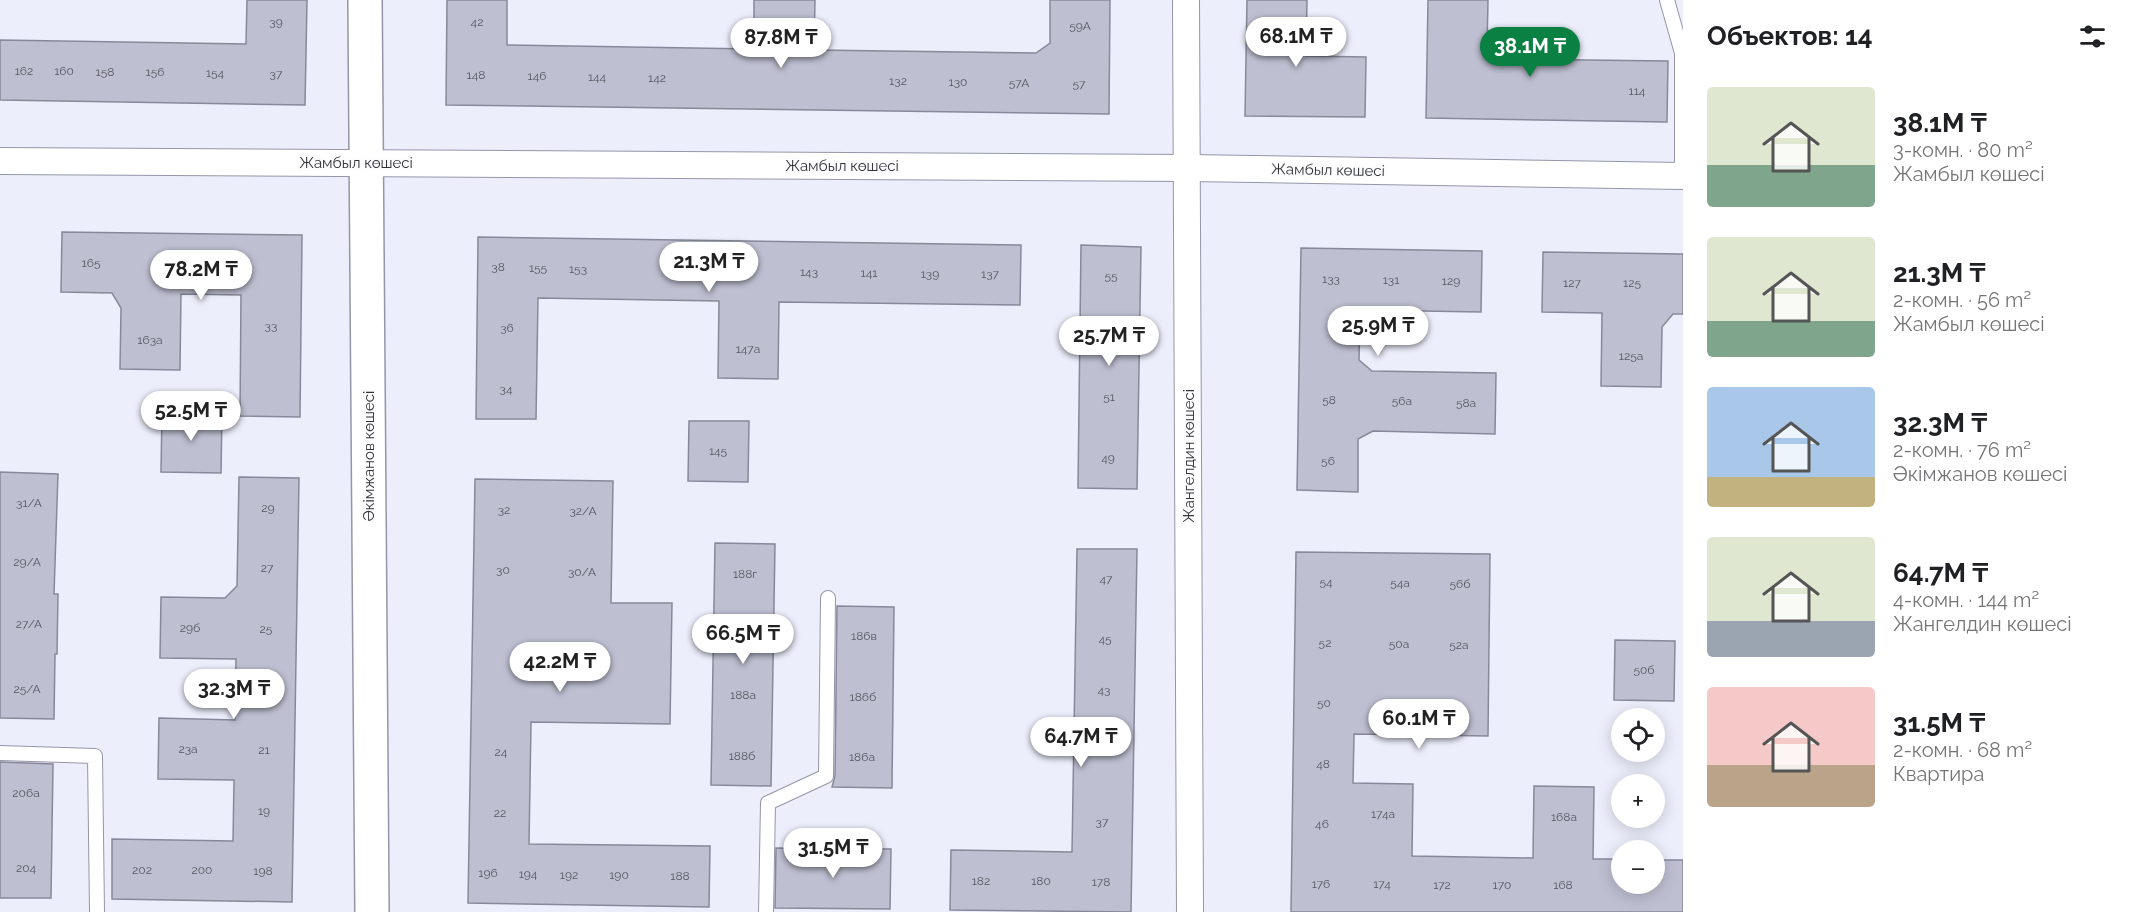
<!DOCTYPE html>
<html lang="ru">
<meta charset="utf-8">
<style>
:root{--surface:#fff;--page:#f2f2f2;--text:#202124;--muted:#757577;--accent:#0b8043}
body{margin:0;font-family:Raleway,sans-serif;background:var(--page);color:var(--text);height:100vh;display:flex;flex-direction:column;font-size:22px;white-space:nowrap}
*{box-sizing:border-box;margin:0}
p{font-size:20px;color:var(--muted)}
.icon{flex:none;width:33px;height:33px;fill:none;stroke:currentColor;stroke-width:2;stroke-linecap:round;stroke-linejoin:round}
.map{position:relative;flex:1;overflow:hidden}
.side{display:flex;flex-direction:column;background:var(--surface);width:450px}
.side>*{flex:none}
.tools{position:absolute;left:1611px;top:708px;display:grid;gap:12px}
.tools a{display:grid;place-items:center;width:54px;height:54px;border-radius:50%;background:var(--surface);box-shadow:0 3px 15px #0003;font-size:30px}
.price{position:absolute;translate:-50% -51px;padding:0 14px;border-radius:21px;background:#fff;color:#222;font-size:20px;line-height:39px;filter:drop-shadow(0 2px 3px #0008)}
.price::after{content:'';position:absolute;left:50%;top:36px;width:18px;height:14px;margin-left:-9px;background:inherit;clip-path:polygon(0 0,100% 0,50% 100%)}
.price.active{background:var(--accent);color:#fff}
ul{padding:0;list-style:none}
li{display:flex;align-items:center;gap:18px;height:150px;padding:0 24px}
li span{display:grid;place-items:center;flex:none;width:168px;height:120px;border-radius:6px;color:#555}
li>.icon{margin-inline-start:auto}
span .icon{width:72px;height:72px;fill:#fffc;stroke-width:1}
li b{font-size:26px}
h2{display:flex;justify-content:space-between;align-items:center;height:72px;padding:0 24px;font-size:26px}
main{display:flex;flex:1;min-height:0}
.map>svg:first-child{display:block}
.building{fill:#bec0d2;stroke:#87899a;stroke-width:1.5}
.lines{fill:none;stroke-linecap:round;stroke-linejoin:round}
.lane-casing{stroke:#9496a7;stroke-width:16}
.street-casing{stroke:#9496a7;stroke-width:28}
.secondary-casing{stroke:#9496a7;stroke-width:36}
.lane{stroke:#fff;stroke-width:14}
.street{stroke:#fff;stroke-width:26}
.secondary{stroke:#fff;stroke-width:33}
.labels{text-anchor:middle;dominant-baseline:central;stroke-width:4.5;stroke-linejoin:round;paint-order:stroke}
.number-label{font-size:12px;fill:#555660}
.street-label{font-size:15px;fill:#32333a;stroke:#fcfcfc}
</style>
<main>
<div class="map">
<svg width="1683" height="912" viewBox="0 0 1683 912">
<rect width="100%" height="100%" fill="#eceefc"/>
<g class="building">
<polygon points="247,0 307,0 305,105 0,100 0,40 246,44"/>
<polygon points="447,0 507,0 507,45 754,49 754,0 815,0 814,50 1036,53 1050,43 1050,0 1110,0 1109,114 446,105"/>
<polygon points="1247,0 1307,0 1306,56 1366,57 1365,117 1245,116"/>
<polygon points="1428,0 1488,0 1487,50 1501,59 1668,61 1667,122 1426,118"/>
<polygon points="62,232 302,235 300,417 240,416 241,295 181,294 180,370 120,369 121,308 112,293 61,292"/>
<polygon points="478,237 1021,245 1020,305 779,302 778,379 718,378 719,301 538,298 536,419 476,419"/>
<polygon points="1081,245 1141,247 1137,489 1078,488"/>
<polygon points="1301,248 1482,251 1481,312 1360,310 1359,360 1372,371 1496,373 1495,434 1373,431 1358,439 1358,492 1297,490"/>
<polygon points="1543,252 1683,254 1683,314 1673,314 1662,327 1661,387 1601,386 1602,313 1542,312"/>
<polygon points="162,411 222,413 221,473 161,472"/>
<polygon points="689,421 749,421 748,482 688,481"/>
<polygon points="0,472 58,474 54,594 58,594 57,654 55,654 54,719 0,718"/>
<polygon points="239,477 299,478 292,902 112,899 112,839 233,841 234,780 158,779 159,718 235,720 236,659 160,658 161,597 225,598 237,586"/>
<polygon points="475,479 613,481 611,603 672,603 670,724 531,722 529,844 710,846 709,907 468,903"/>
<polygon points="715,543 775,544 771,786 711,785"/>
<polygon points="1077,549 1137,549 1131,912 950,910 951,850 1072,852"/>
<polygon points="1296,552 1490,554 1488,736 1354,734 1353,783 1413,784 1412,856 1533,858 1534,786 1594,787 1593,859 1622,859 1622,884 1654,884 1654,860 1683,860 1683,912 1291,912"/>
<polygon points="837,606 894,607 892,788 832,787 835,776"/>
<polygon points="1615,640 1675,641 1674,701 1614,700"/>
<polygon points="0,762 53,764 51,898 0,898"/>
<polygon points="776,848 891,849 890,909 775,908"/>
</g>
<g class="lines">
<defs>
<g id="lane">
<polyline points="1667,0 1682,53 1682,176"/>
<polyline points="0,753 95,756 97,912"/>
<polyline points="766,912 768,803 826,776 828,598"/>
</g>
<g id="street">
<polyline points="1186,0 1190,912"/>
<polyline points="0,161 1188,168 1683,176"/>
</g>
<polyline id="secondary" points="365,0 372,912"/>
</defs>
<use href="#lane" class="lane-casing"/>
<use href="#street" class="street-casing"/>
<use href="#secondary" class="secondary-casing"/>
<use href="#lane" class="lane"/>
<use href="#street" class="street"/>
<use href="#secondary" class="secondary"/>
</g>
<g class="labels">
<g class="number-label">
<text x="276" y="22">39</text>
<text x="477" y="22">42</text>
<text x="1080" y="26">59А</text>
<text x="24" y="71">162</text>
<text x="64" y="71">160</text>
<text x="105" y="72">158</text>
<text x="155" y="72">156</text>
<text x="215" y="73">154</text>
<text x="276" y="74">37</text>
<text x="476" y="75">148</text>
<text x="537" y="76">146</text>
<text x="597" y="77">144</text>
<text x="657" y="78">142</text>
<text x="898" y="81">132</text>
<text x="958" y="82">130</text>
<text x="1019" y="83">57А</text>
<text x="1079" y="84">57</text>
<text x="1637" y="91">114</text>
<text x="91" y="263">165</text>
<text x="498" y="267">38</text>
<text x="538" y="268">155</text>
<text x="578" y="269">153</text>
<text x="809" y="272">143</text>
<text x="869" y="273">141</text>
<text x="930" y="274">139</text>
<text x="990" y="274">137</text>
<text x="1111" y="276">55</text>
<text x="1331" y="279">133</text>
<text x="1391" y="280">131</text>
<text x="1451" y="281">129</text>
<text x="1572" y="283">127</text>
<text x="1632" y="283">125</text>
<text x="271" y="326">33</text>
<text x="507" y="328">36</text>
<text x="150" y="340">163а</text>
<text x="748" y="349">147а</text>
<text x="1631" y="356">125а</text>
<text x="506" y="389">34</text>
<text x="1109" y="397">51</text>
<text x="1329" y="400">58</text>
<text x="1402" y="401">56а</text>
<text x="1466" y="403">58а</text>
<text x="718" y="451">145</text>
<text x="1108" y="458">49</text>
<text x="1328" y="461">56</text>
<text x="29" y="503">31/А</text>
<text x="268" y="508">29</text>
<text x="504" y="510">32</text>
<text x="583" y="511">32/А</text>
<text x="27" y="562">29/А</text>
<text x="267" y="568">27</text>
<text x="503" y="570">30</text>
<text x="582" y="572">30/А</text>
<text x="745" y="574">188г</text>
<text x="1106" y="579">47</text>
<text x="1326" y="582">54</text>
<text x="1400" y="583">54а</text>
<text x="1460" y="584">56б</text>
<text x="29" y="624">27/А</text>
<text x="190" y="628">29б</text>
<text x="266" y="629">25</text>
<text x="864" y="636">186в</text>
<text x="1105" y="639">45</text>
<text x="1325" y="643">52</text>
<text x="1399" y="644">50а</text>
<text x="1459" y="645">52а</text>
<text x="1644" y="670">50б</text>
<text x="27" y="689">25/А</text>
<text x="1104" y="690">43</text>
<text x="743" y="695">188а</text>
<text x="863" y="697">186б</text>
<text x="1324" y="703">50</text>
<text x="188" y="749">23а</text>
<text x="264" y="750">21</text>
<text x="501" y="752">24</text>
<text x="742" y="756">188б</text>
<text x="862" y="757">186а</text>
<text x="1323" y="764">48</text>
<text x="26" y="793">206а</text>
<text x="264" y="811">19</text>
<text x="500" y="813">22</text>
<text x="1383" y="814">174а</text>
<text x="1564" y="817">168а</text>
<text x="1102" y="822">37</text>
<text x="1322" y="824">46</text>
<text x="26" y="868">204</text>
<text x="142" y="870">202</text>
<text x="202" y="870">200</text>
<text x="263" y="871">198</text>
<text x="488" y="873">196</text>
<text x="528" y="874">194</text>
<text x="569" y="875">192</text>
<text x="619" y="875">190</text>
<text x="680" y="876">188</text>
<text x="981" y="881">182</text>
<text x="1041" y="881">180</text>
<text x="1101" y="882">178</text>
<text x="1321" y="884">176</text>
<text x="1382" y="884">174</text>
<text x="1442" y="885">172</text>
<text x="1502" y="885">170</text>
<text x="1563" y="885">168</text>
</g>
<g class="street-label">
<text x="356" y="163">Жамбыл көшесі</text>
<text x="842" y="166">Жамбыл көшесі</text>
<text transform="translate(1328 170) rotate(1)">Жамбыл көшесі</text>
<text transform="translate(369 456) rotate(-90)">Әкімжанов көшесі</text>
<text transform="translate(1189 456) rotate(-90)">Жангелдин көшесі</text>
</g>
</g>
</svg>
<div class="tools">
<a><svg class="icon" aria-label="locate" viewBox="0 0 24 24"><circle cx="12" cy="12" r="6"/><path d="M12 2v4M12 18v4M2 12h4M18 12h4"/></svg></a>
<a>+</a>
<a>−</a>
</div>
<b class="price" style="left:1296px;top:68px">68.1M ₸</b>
<b class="price" style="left:781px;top:69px">87.8M ₸</b>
<b class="price active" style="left:1530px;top:78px">38.1M ₸</b>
<b class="price" style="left:709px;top:293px">21.3M ₸</b>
<b class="price" style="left:201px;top:301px">78.2M ₸</b>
<b class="price" style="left:1378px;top:357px">25.9M ₸</b>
<b class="price" style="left:1109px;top:367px">25.7M ₸</b>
<b class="price" style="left:191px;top:442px">52.5M ₸</b>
<b class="price" style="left:743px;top:665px">66.5M ₸</b>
<b class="price" style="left:560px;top:693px">42.2M ₸</b>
<b class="price" style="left:234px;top:720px">32.3M ₸</b>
<b class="price" style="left:1419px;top:750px">60.1M ₸</b>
<b class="price" style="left:1081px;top:768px">64.7M ₸</b>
<b class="price" style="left:833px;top:879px">31.5M ₸</b>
</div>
<section class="side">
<h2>Объектов: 14<svg class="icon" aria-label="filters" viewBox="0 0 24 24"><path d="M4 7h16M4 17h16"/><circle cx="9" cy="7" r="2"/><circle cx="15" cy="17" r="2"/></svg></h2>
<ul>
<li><span style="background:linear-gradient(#dfe7d0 65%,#7fa58c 0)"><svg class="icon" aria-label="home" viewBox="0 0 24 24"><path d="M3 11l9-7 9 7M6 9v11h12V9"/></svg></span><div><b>38.1M ₸</b><p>3-комн. · 80 m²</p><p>Жамбыл көшесі</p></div></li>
<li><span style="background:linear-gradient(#dfe7d0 70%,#7fa58c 0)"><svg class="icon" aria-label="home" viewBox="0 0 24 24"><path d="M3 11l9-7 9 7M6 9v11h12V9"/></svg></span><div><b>21.3M ₸</b><p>2-комн. · 56 m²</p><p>Жамбыл көшесі</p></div></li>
<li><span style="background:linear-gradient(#a9c7e8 75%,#c2b280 0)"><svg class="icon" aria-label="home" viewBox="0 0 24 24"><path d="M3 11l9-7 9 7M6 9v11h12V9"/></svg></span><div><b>32.3M ₸</b><p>2-комн. · 76 m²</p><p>Әкімжанов көшесі</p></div></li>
<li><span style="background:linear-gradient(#dfe7d0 70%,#9aa5b1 0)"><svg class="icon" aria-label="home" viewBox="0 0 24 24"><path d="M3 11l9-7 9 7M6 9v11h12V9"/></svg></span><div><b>64.7M ₸</b><p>4-комн. · 144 m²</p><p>Жангелдин көшесі</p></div></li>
<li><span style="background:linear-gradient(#f6c9c9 65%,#b9a48a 0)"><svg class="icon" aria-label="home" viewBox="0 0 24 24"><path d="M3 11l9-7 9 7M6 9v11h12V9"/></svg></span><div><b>31.5M ₸</b><p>2-комн. · 68 m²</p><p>Квартира</p></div></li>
</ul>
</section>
</main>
